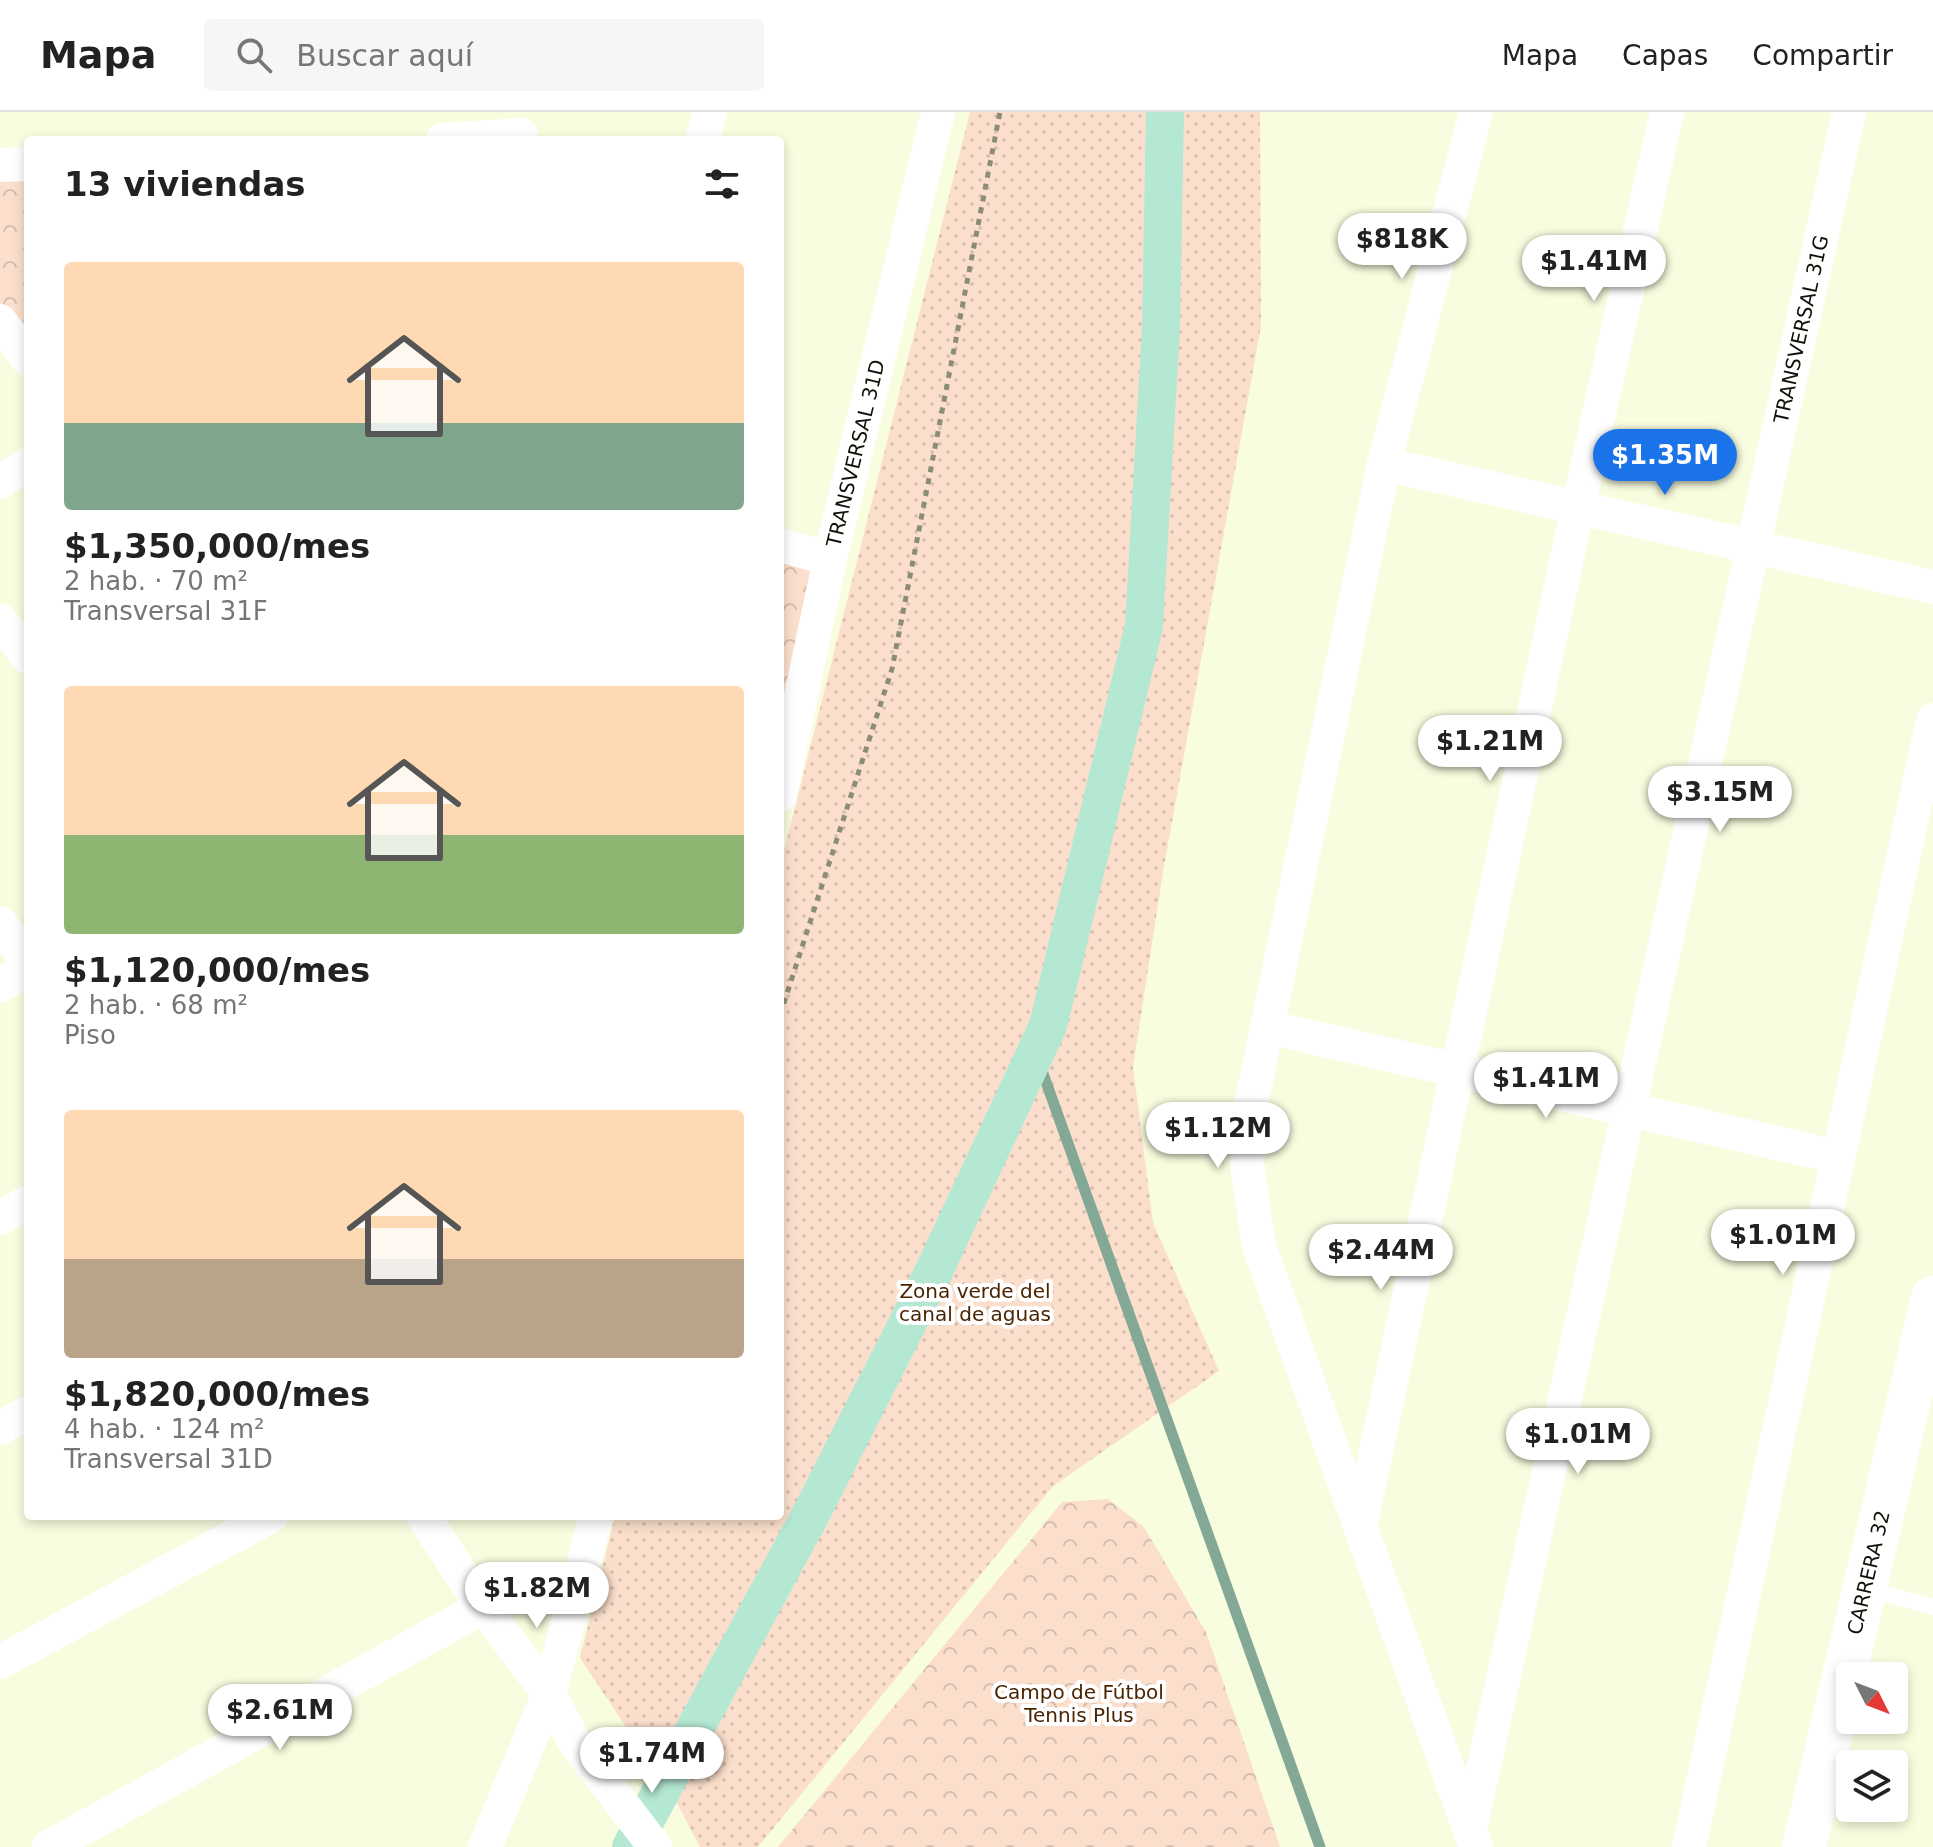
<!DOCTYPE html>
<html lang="es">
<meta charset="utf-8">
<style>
:root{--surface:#fff;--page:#f6f6f6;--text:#222;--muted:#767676;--line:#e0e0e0;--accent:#1a73e8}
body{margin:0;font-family:"DejaVu Sans",sans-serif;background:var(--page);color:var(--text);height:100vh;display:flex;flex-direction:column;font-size:30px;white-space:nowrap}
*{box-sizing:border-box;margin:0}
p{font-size:26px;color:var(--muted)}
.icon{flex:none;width:44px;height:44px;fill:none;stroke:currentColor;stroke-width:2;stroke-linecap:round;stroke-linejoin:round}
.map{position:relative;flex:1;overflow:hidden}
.details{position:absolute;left:24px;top:24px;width:760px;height:1384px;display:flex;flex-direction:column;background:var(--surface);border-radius:8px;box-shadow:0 4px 12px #0003}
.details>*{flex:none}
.needle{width:52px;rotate:132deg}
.controls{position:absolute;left:1836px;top:1550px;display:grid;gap:16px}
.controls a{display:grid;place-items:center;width:72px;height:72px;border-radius:8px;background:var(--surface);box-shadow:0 4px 12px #0003;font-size:40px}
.price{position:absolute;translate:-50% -68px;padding:0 18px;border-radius:28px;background:#fff;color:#222;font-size:26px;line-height:52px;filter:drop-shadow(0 2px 4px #0008)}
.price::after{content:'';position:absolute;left:50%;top:48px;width:24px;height:18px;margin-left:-12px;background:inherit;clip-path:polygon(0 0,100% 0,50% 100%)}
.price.on{background:var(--accent);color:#fff}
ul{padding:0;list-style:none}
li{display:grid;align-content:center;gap:16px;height:424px;padding:0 40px}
li span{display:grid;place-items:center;height:248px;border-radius:8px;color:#555}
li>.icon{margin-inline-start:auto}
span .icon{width:144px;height:144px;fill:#fffc;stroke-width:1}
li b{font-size:34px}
h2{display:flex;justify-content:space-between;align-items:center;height:96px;padding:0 40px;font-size:34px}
header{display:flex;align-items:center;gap:48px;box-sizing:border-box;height:112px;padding:0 40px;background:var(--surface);border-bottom:2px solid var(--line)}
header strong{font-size:38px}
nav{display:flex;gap:44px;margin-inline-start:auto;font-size:28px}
.search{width:560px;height:72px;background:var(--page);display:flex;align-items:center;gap:20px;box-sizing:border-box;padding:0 28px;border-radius:8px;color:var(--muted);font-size:30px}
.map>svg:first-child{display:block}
.grass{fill:url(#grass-dots)}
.park{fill:url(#park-crowns)}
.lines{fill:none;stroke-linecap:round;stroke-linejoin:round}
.stream{stroke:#83a896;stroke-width:11}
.canal{stroke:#b4e8d3;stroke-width:38}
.path{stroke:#8b8d79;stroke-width:5;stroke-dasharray:6 6;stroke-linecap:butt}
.lane{stroke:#fff;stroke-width:16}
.street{stroke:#fff;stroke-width:34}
.secondary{stroke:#fff;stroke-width:44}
.labels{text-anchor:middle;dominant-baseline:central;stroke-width:8;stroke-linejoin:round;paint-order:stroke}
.street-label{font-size:20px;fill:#101107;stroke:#fff}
.park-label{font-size:20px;fill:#4a2401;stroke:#fff}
</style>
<header>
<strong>Mapa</strong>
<div class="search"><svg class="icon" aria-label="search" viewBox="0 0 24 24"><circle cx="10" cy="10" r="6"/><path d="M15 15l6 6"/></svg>Buscar aquí</div>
<nav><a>Mapa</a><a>Capas</a><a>Compartir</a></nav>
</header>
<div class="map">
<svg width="1933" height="1735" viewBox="0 0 1933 1735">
<defs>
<pattern id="grass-dots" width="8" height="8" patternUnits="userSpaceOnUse" patternTransform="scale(2)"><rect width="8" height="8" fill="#fbdfcc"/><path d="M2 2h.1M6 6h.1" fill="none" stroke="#d6beae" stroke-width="1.8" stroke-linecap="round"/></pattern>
<pattern id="park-crowns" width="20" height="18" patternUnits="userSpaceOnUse" patternTransform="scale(2)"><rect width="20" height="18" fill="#fbdfcc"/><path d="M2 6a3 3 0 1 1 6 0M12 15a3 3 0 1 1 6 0" fill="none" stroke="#d6beae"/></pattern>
</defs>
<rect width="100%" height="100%" fill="#f9fddf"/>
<polygon class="grass" points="970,0 1260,0 1261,214 1163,760 1133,955 1153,1111 1219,1259 1053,1374 758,1735 700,1735 678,1693 580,1546 615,1404 780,1404 780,755"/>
<g class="park">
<polygon points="28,52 28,247 0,209 0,53"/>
<polygon points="780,437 823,454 780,674"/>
<polygon points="1108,1387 1144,1415 1206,1520 1280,1735 778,1735 1062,1390"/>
</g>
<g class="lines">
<polyline class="stream" points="1036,942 1320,1735"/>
<polyline class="canal" points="631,1735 812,1400 934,1159 1048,914 1144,514 1161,215 1165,0"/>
<polyline class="path" points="780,903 892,557 1000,0"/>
<polyline class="lane" points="1865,1476 1933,1495"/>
<g class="street">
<polyline points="1476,0 1384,352 1251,993 1247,1053 1259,1134 1476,1735"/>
<polyline points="442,28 521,23"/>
<polyline points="702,28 710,0"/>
<polyline points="0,53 28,52"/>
<polyline points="0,209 28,247"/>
<polyline points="1384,352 1933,475"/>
<polyline points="0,370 28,352"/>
<polyline points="780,433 830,447"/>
<polyline points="0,508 28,545"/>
<path id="s1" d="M780,683L830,447L938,0"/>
<polyline points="0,811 28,850"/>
<polyline points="0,873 28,858"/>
<polyline points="1267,915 1838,1045"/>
<polyline points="0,1106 28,1090"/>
<polyline points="0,1316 28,1301"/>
<polyline points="423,1404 483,1495 549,1582 574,1629 655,1735"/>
<polyline points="1360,1414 1578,395 1667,0"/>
<polyline points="0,1550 271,1404"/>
<path id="s2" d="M1470,1717L1849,0"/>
<polyline points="49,1735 483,1495"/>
<polyline points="485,1735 549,1582 596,1404"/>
<polyline points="1689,1735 1933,608"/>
</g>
<path class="secondary" id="s3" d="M1804,1735L1933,1186"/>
</g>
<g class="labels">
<g class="street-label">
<text stroke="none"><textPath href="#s2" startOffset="1536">TRANSVERSAL 31G</textPath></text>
<text stroke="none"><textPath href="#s1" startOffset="350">TRANSVERSAL 31D</textPath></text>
<text stroke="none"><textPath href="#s3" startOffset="282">CARRERA 32</textPath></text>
</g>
<g class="park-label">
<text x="975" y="1179">Zona verde del<tspan x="975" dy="23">canal de aguas</tspan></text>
<text x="1079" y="1580">Campo de Fútbol<tspan x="1079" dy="23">Tennis Plus</tspan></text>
</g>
</g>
</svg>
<div class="controls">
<a><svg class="needle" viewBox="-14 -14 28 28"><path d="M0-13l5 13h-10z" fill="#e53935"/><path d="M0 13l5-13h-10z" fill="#767676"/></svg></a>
<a><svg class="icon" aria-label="layers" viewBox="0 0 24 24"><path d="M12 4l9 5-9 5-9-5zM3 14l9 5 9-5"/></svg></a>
</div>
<b class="price" style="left:1402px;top:169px">$818K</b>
<b class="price" style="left:1594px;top:191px">$1.41M</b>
<b class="price on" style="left:1665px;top:385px">$1.35M</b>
<b class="price" style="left:1490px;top:671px">$1.21M</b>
<b class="price" style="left:1720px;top:722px">$3.15M</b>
<b class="price" style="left:1546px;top:1008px">$1.41M</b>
<b class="price" style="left:1218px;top:1058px">$1.12M</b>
<b class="price" style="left:1783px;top:1165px">$1.01M</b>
<b class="price" style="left:1381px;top:1180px">$2.44M</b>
<b class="price" style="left:1578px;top:1364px">$1.01M</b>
<b class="price" style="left:537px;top:1518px">$1.82M</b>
<b class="price" style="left:280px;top:1640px">$2.61M</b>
<b class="price" style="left:652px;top:1683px">$1.74M</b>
<section class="details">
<h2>13 viviendas<svg class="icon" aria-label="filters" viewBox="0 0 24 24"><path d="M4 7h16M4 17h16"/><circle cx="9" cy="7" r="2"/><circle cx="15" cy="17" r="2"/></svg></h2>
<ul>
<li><span style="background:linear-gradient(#ffd9b3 65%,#7fa58c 0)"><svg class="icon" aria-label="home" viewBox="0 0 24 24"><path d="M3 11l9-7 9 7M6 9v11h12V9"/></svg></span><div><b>$1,350,000/mes</b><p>2 hab. · 70 m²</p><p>Transversal 31F</p></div></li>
<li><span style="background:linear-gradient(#ffd9b3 60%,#8fb573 0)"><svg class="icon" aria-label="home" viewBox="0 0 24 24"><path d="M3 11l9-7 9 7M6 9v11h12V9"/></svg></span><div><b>$1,120,000/mes</b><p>2 hab. · 68 m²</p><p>Piso</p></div></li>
<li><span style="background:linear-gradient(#ffd9b3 60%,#b9a48a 0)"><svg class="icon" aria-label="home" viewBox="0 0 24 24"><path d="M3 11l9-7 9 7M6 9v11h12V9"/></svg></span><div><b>$1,820,000/mes</b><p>4 hab. · 124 m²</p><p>Transversal 31D</p></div></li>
</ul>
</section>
</div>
